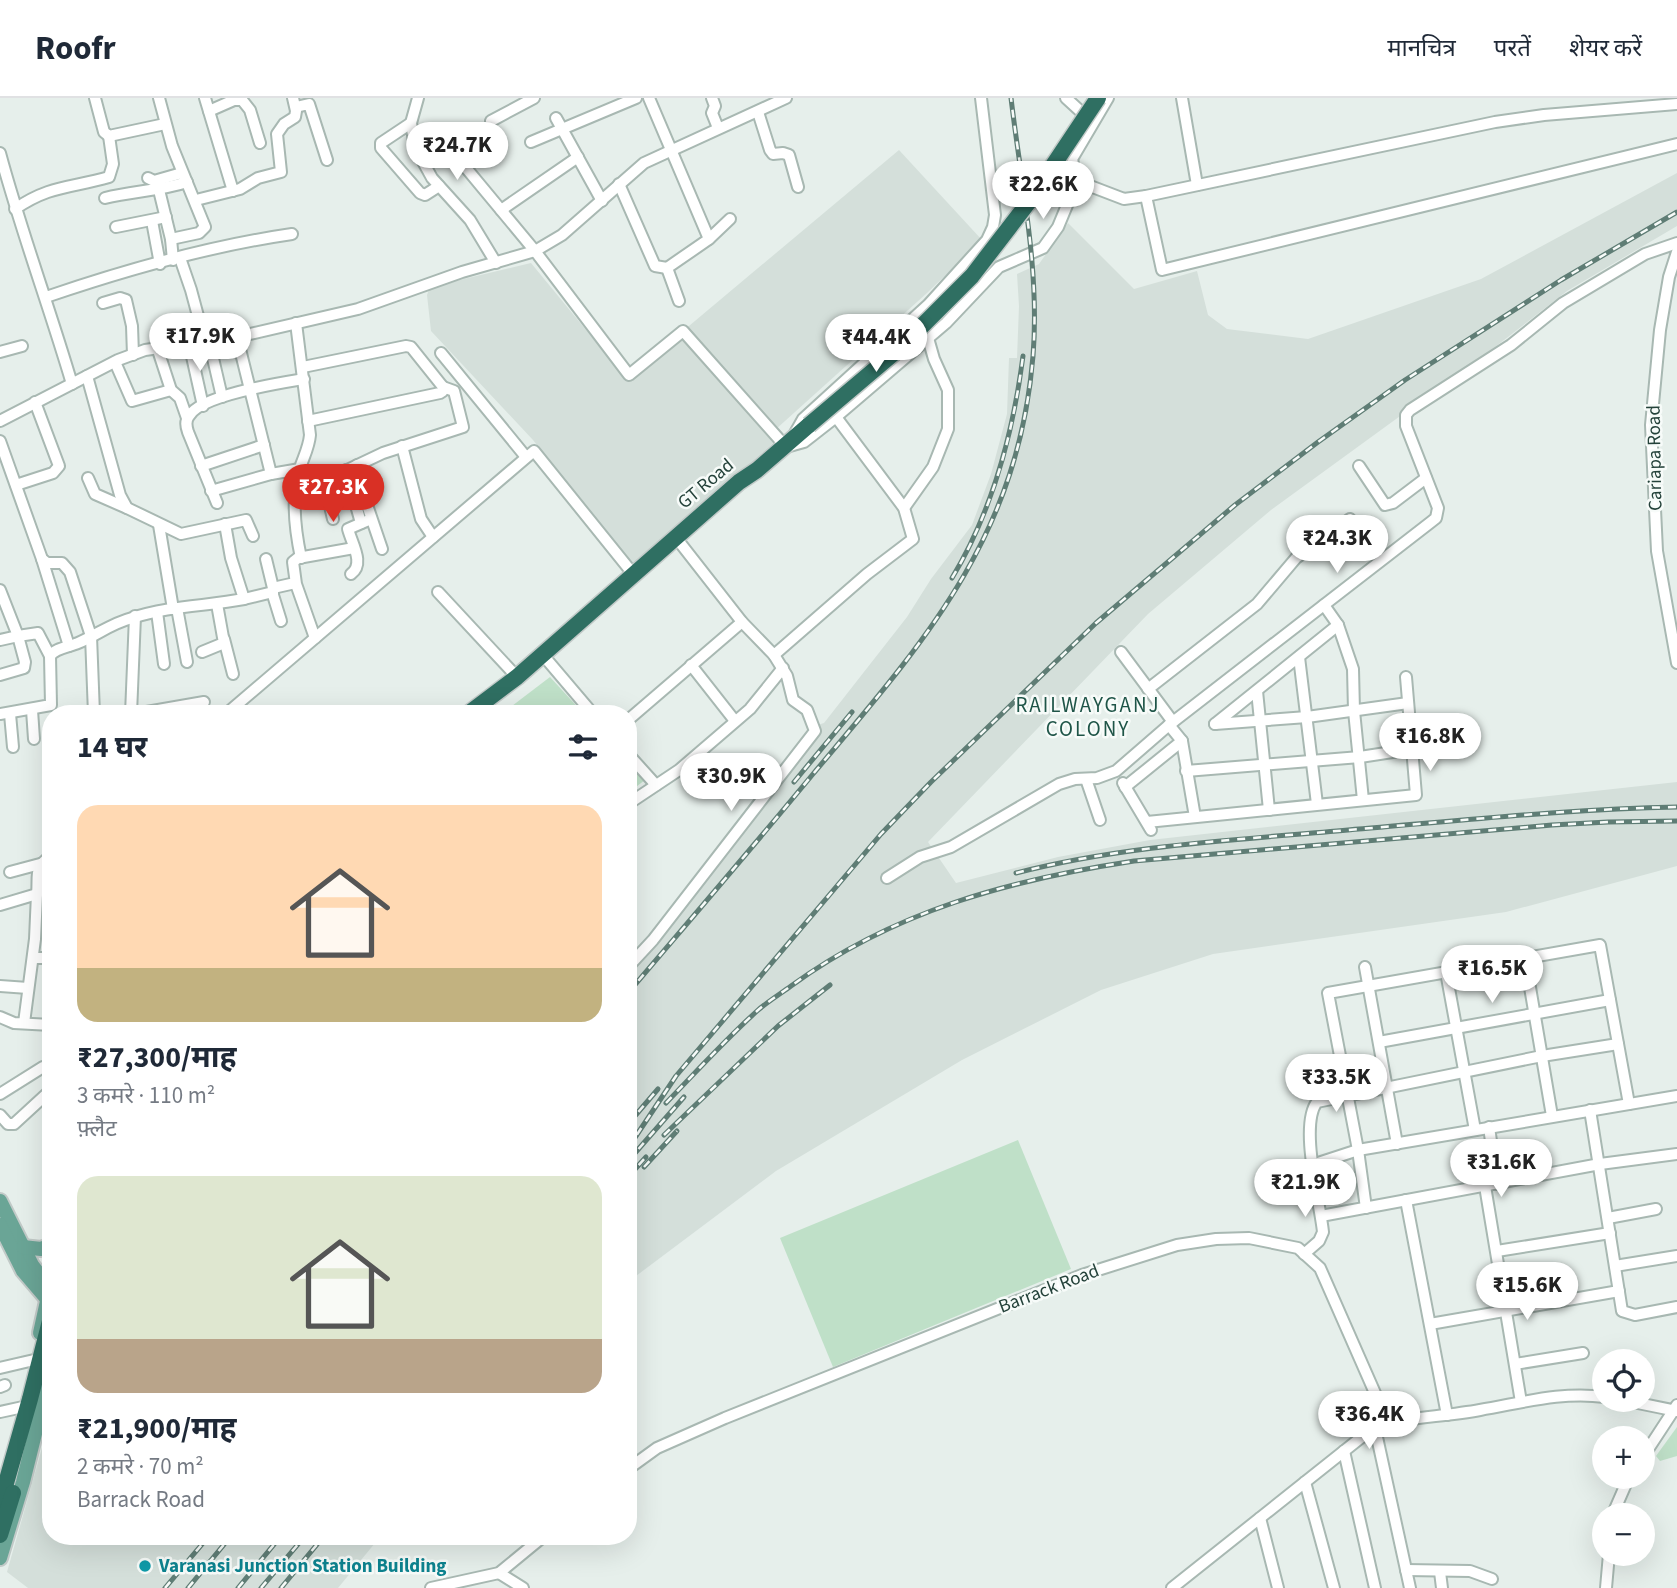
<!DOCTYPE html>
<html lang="hi">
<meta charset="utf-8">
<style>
:root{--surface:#fff;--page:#f2f2f3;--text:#1f2937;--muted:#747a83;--line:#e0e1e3;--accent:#d93025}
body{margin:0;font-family:"Source Sans 3","Noto Sans Devanagari",sans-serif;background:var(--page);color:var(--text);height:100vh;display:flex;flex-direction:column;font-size:26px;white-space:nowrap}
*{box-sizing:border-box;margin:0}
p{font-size:23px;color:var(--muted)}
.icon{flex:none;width:38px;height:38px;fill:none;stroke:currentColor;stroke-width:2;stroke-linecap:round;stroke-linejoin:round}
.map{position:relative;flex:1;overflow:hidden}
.sheet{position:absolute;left:42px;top:607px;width:595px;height:840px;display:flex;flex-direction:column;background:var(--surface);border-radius:28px;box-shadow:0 7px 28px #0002}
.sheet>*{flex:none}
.fabs{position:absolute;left:1592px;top:1251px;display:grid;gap:14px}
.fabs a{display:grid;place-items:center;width:63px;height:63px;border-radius:50%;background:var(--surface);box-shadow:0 7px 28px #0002;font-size:35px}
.price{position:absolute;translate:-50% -60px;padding:0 16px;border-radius:24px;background:#fff;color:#222;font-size:23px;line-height:46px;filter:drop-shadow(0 2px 4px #0008)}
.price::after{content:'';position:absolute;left:50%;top:42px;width:21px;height:16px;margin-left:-10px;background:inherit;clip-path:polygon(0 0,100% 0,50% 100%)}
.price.active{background:var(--accent);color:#fff}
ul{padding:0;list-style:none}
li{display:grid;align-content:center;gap:14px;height:371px;padding:0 35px}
li span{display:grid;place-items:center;height:217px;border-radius:21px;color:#555}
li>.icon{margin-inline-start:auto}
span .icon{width:126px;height:126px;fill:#fffc;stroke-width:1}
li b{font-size:30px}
h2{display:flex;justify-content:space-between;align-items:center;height:84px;padding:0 35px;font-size:30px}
header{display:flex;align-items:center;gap:42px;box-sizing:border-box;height:98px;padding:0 35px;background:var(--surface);border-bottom:2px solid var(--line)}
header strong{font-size:33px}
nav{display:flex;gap:38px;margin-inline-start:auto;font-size:24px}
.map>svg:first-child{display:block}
.built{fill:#d4dfda}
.green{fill:#bfe0c8}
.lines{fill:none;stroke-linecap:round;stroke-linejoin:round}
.minor-casing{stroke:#a8b8b2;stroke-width:14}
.major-casing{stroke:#c2cac8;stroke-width:18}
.highway-casing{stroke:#c2cac8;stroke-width:19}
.minor{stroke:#fff;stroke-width:10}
.major{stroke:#6aa596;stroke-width:14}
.highway{stroke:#2f6f62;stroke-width:16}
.rail-casing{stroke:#5f7d75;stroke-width:5}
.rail{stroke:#f7fbf9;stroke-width:2.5;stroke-dasharray:8;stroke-linecap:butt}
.highway-bridge-casing{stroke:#c2cac8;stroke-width:19;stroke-linecap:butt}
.highway-bridge{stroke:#2f6f62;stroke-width:16}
.culture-dot{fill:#0f9aa8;stroke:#f7fbf9;stroke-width:2.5}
.labels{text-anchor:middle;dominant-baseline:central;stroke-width:5;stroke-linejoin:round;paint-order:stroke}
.street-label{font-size:19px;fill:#24423a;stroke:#f7fbf9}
.culture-label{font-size:19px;font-weight:bold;fill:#0d838f;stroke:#f7fbf9;text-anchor:start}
.neighbourhood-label{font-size:21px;letter-spacing:2px;fill:#1f5548;stroke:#f7fbf9}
</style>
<header>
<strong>Roofr</strong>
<nav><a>मानचित्र</a><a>परतें</a><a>शेयर करें</a></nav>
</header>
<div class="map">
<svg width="1677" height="1490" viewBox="0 0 1677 1490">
<rect width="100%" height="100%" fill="#e6efeb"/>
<g class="built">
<polygon points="899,52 982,142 927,195 775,332 683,233"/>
<polygon points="1677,75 1677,128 1567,193 1495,249 1271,412 1148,516 928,744 956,785 1058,759 1150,742 1677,684 1677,768 1506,814 1213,856 1101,892 962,962 776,1073 628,1184 628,866 814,628 824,625 907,519 931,481 972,427 991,376 1007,316 1009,260 1017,260 1019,208 1017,176 1039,166 1068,125 1134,191 1197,173 1208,217 1227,231 1308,241 1481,181"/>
<polygon points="531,165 628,283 682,239 773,345 678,434 635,471 533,342 431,233 427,197 430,189"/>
<polygon points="51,1318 51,1438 380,1439 338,1490 28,1490 7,1474"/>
</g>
<g class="green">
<polygon points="550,579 584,616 502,616 504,614"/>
<polygon points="628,664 645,682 628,695"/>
<polygon points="1018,1042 1071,1171 833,1269 780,1140"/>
<polygon points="1677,1329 1677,1358 1660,1363 1656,1358"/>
</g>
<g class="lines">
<defs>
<g id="minor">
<polyline points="95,0 104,34 109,38 165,26"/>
<polyline points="159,0 172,48 205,129 199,135 171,141"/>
<polyline points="205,0 233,93"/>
<polyline points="418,0 411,25 415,49 432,80 470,122 496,165"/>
<polyline points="649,0 709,141 667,170 679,203"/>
<polyline points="712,0 715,8 712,15 718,30"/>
<polyline points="1066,0 1090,22"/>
<polyline points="1182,0 1197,87"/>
<polyline points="296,9 309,6 327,62"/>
<polyline points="209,13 234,2 242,2 250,12 260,45"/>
<polyline points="758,14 770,52 773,56 783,55 789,57 798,89"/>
<polyline points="556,20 602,103"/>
<polyline points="491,23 534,0"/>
<polyline points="411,25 381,45 381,50 420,95 425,97 439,88"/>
<polyline points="489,39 453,43 447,47 535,153 629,277 683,233 786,349 804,344 836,319 946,225 999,169 1043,150 1058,129 1077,83 1072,61 1108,0"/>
<polyline points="531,44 636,0"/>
<path d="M0,55C21,133 49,208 72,286"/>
<polyline points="148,80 154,83 182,75"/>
<polyline points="1077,83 1124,101 1146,98 1495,24 1544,17 1677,6"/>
<polyline points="619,86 655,168 667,170"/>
<polyline points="159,92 171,141 173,162"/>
<polyline points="1146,98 1162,172 1677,46"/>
<path d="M105,100C133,93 159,93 187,84"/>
<polyline points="196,102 240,91 258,80 281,74 277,36 284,26 295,19 296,13 293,0"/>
<path d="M15,111C50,87 71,90 109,79L113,66L109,38"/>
<polyline points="501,112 578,59"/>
<polyline points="152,123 160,166"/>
<polyline points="116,129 166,119"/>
<polyline points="709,141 730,121"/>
<polyline points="1677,154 1669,179 1660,232 1651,327 1657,453 1677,565"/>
<polyline points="180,160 191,192 205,244"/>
<path d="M46,199C125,172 209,148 292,136"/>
<polyline points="103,205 120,200 126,202 132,228 133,257"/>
<path d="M296,225L310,337C309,349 304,358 300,370C291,397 295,432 301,460"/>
<polyline points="237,239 271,376"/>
<polyline points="209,243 222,299"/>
<polyline points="189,245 203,308"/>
<polyline points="157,249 171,292 180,300 187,320"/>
<polyline points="0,254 22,248"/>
<polyline points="441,255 526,359"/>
<polyline points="115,264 132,303 171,292"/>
<polyline points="303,269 406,248 411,249 443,289 443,293 440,295 308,323"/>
<polyline points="87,278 120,397 127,410 181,436 246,422 253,438"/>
<polyline points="0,323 118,262 145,252 237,239 358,211 462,174 535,153 562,137 644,65 786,0"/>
<polyline points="794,337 803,321 928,207 987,142 993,129 995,117 981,0"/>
<polyline points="0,343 42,461 47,465 62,465 70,474 91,538 94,616"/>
<polyline points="402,348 421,421 433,439"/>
<polyline points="357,367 366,404 382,451"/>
<polyline points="201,368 264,347"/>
<polyline points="1359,368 1385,407 1393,405 1426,380"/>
<polyline points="346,372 361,425"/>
<polyline points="88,380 95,396 127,410"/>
<polyline points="324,383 333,421"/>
<polyline points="16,387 53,375 59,368 35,304"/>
<polyline points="297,390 324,383 383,355 463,329 454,293 443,289"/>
<polyline points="211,393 271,376 300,371"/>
<path d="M217,405L188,334C186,328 185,323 189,318C201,297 280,285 304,281"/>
<polyline points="904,410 933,369 948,331 948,292 934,261 928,240"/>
<polyline points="159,427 173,511"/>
<polyline points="681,446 742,524 774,557 867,476 913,441 904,410 836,319"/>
<polyline points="42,461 69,548"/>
<polyline points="266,461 273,490"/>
<path d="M351,476C365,466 352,446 348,431L371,421"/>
<polyline points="0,492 18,538 0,542"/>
<polyline points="438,494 517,579"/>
<polyline points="244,501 273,494"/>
<polyline points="1324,507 1338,527 1353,571 1354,613 1363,702"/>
<polyline points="177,510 187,564"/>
<polyline points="157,514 164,566"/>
<polyline points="281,523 273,497 273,490 295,485"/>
<polyline points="315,540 296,486 293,464 298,460 354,450"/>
<polyline points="224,541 233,576"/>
<polyline points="202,554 224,545 217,506"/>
<polyline points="1121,554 1173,624"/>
<polyline points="1299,559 1317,706"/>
<polyline points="548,563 593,616"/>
<polyline points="691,567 735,623"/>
<polyline points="0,577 24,570 25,564 18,538 38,535 50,558"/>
<polyline points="1148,591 1257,506 1296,460 1350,421"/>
<polyline points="1257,593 1269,712"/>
<polyline points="32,612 34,641"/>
<path d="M0,616L51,607L50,558C55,550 69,549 78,545C97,537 112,525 132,520C168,508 207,508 244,501L231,460L225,426"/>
<polyline points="10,616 13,649"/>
<polyline points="131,616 135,518"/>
<polyline points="135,616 204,604"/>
<polyline points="226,616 534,353 634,477"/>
<polyline points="628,622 742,524"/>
<polyline points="1215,626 1307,619 1408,605"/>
<polyline points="1215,626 1338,527"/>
<polyline points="1169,627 1182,643 1195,719"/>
<polyline points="50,631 51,631"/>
<polyline points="628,656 656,687"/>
<polyline points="1186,673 1360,659 1412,651"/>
<polyline points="1086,681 1100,722"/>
<polyline points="1123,685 1151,732"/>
<polyline points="1125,689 1182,643"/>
<polyline points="628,706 679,672 750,611 783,570"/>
<polyline points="1147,724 1416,697 1406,579"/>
<polyline points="10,774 40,766"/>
<polyline points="887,780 920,759 951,749 1059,686 1075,681 1097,680 1116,673 1169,627 1431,424 1436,420 1438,410 1406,328 1406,317 1410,312 1511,247 1563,205 1645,156 1677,145"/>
<path d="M0,807L37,796C39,777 33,770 51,758"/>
<polyline points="33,860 51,860"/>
<polyline points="1525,860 1552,1018"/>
<polyline points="628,869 653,842 815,633 807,612 793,602 787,578 774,557"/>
<polyline points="1365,869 1397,1046"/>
<polyline points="1446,874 1475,1032"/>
<polyline points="0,888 28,890"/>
<polyline points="0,919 14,925 51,927"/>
<polyline points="24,925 35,841 37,796"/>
<polyline points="1379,944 1610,902"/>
<polyline points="0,996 43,969"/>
<polyline points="1590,1012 1622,1213 1635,1217 1677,1209"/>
<polyline points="0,1017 8,1026 14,1026 51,992"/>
<polyline points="1489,1029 1497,1086"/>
<polyline points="1312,1067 1358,1052 1677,998"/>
<polyline points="1485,1088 1521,1304"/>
<polyline points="1406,1102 1447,1317"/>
<polyline points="1366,1110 1358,1052 1328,895 1600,847 1629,1006"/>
<polyline points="1321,1118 1600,1066 1677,1056"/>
<polyline points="1608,1120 1656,1111"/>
<polyline points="1497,1153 1610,1135"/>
<path d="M1304,1156L1319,1143L1323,1134C1320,1104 1299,1027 1317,1004L1542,958L1618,946"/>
<polyline points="1615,1168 1677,1158"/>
<polyline points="1430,1226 1619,1193"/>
<polyline points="1515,1266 1583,1255"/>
<polyline points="0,1270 34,1262"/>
<polyline points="0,1289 5,1287"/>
<polyline points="1623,1302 1677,1313"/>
<polyline points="0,1314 23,1309"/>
<polyline points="1375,1330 1410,1490"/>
<polyline points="1344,1353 1375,1490"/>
<polyline points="1643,1359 1677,1307"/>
<polyline points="628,1371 657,1350 725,1320 1082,1177 1177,1147 1216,1141 1249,1140 1298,1150 1320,1170 1382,1311 1392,1324"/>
<polyline points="1305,1384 1334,1490"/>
<polyline points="1612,1418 1629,1379"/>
<polyline points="1260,1420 1278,1490"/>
<polyline points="1406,1472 1470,1473 1492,1481"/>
<polyline points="1440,1474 1442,1490"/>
<polyline points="499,1475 523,1490"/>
<polyline points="431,1490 499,1475 544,1438"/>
<path d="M1172,1490L1368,1334L1382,1326C1414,1319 1448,1318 1480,1312C1522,1305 1561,1293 1605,1299"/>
<polyline points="1606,1490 1609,1456"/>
</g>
<g id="major">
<polyline points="0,1103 32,1167 49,1189"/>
<polyline points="0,1127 23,1173 47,1201"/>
<polyline points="23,1149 41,1151 51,1147"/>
<polyline points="40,1235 51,1185"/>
<polyline points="0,1460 23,1384 51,1271"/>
</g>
<g id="highway">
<polyline points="468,616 517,579 739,384 757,372 809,327"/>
<polyline points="0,1406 30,1301 51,1219"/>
<polyline points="0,1437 13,1395"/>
</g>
</defs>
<use href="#minor" class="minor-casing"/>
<use href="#major" class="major-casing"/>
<use href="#highway" class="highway-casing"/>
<use href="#minor" class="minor"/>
<use href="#major" class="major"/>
<use href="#highway" class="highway"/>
<defs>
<g id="rail">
<path d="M952,480C993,412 1013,336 1023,258"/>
<polyline points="794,684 852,614"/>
<path d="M1016,775C1125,747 1237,742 1348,732C1458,723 1567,711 1677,709"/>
<path d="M628,895C690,822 752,750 813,676C924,544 1018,440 1033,258C1040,172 1021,85 1011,0"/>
<path d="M666,1005C696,974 725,942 757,913C767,904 780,896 791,888C894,813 1009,782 1134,763L1552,727L1608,724L1677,723"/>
<polyline points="628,1026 658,991"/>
<polyline points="664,1037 778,928 830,887"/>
<polyline points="628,1050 676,978 881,736 931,684 1096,525 1235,407 1318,344 1405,282 1561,182 1677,114"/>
<polyline points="628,1063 684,999"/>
<polyline points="644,1069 677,1033"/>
<polyline points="628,1079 646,1059"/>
<polyline points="165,1490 209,1438"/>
<polyline points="188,1490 231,1438"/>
<polyline points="238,1490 281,1438"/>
<polyline points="261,1490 305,1438"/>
<polyline points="281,1490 324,1438"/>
</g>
</defs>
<use href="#rail" class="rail-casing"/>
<use href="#rail" class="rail"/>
<defs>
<polyline id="highway-bridge" points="809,327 900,250 972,178 1028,105 1098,0"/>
</defs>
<use href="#highway-bridge" class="highway-bridge-casing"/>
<use href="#highway-bridge" class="highway-bridge"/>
</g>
<circle class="culture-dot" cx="145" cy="1468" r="7"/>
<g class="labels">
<g class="street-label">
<text transform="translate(1655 360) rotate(-91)">Cariapa Road</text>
<text transform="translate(706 386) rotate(-40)">GT Road</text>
<text transform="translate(1049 1191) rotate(-21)">Barrack Road</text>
</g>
<g class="culture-label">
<text x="159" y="1468">Varanasi Junction Station Building</text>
</g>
<g class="neighbourhood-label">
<text x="1088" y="607">RAILWAYGANJ<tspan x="1088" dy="24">COLONY</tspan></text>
</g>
</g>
</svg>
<div class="fabs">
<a><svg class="icon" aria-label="locate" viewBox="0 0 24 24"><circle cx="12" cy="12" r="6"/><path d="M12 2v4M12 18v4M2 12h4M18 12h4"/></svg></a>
<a>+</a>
<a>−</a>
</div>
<b class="price" style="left:457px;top:84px">₹24.7K</b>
<b class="price" style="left:1043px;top:123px">₹22.6K</b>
<b class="price" style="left:200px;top:275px">₹17.9K</b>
<b class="price" style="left:876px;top:276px">₹44.4K</b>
<b class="price active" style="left:333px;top:426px">₹27.3K</b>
<b class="price" style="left:1337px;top:477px">₹24.3K</b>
<b class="price" style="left:1430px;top:675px">₹16.8K</b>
<b class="price" style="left:731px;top:715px">₹30.9K</b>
<b class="price" style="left:1492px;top:907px">₹16.5K</b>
<b class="price" style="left:1336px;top:1016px">₹33.5K</b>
<b class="price" style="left:1501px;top:1101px">₹31.6K</b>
<b class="price" style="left:1305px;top:1121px">₹21.9K</b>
<b class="price" style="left:1527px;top:1224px">₹15.6K</b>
<b class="price" style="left:1369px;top:1353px">₹36.4K</b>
<section class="sheet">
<h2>14 घर<svg class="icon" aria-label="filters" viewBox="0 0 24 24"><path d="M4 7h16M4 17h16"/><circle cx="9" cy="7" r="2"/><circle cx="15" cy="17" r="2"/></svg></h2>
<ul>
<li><span style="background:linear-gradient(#ffd9b3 75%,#c2b280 0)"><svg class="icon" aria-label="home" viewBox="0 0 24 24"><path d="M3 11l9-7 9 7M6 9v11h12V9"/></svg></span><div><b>₹27,300/माह</b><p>3 कमरे · 110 m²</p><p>फ़्लैट</p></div></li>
<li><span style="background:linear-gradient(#dfe7d0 75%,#b9a48a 0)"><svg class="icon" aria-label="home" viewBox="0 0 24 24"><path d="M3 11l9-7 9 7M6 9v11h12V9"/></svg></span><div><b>₹21,900/माह</b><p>2 कमरे · 70 m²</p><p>Barrack Road</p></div></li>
</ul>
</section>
</div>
